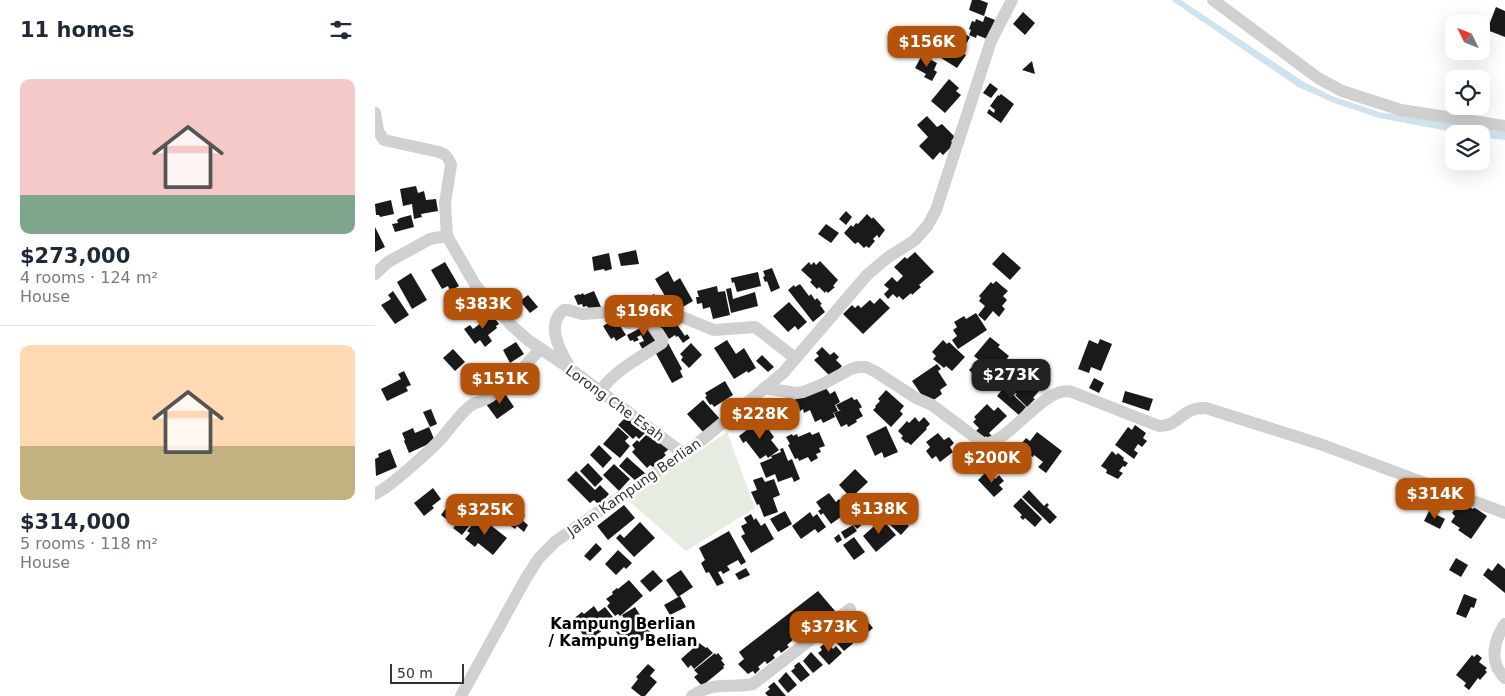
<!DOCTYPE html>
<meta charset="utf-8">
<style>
:root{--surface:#fff;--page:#f2f2f3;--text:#1f2937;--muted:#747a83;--line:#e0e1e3;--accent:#b45309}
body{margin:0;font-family:"DejaVu Sans",sans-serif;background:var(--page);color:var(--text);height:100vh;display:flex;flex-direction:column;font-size:19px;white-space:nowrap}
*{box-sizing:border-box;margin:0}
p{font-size:16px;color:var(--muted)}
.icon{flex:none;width:28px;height:28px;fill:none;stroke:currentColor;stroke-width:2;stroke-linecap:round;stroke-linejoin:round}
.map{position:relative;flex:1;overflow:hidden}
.side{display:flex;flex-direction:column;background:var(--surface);width:375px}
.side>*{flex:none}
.needle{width:32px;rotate:313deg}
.controls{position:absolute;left:1070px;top:15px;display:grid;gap:10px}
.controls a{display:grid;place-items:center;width:45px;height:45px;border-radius:10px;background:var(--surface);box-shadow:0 5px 20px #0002;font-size:25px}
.scale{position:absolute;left:15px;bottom:12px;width:74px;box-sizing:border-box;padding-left:5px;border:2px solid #333;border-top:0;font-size:14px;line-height:18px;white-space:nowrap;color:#333;-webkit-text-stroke:4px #fff;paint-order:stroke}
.price{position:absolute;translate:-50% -42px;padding:0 11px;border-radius:10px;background:var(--accent);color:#fff;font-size:16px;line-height:32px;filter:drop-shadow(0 1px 2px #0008)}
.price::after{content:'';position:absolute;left:50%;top:30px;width:15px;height:11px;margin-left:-8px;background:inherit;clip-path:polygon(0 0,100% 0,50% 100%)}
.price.active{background:#222;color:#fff}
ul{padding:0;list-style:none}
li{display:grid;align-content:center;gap:10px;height:265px;padding:0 20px}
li+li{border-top:1px solid var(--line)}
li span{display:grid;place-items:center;height:155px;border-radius:10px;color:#555}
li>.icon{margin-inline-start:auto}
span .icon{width:90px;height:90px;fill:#fffc;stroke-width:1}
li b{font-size:21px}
h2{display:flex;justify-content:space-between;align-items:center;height:60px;padding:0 20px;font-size:21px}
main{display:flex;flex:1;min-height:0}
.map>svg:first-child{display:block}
.green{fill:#e6ecdf}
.water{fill:#cfe2ee}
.building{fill:#1a1a1a}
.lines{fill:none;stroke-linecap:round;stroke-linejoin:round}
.minor{stroke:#d0d0d0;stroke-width:12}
.labels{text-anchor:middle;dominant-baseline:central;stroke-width:5;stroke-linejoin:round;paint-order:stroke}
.street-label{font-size:14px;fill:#333;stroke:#fff}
.neighbourhood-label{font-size:15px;font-weight:bold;fill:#000;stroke:#fff}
</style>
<main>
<section class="side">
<h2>11 homes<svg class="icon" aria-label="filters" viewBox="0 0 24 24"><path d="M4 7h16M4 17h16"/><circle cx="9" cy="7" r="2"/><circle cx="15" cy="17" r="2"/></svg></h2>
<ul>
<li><span style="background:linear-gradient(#f6c9c9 75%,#7fa58c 0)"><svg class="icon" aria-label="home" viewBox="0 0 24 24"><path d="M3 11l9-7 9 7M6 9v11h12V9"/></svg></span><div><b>$273,000</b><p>4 rooms · 124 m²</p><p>House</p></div></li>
<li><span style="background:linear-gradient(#ffd9b3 65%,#c2b280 0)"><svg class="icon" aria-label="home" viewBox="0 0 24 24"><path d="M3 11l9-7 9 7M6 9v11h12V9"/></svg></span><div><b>$314,000</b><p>5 rooms · 118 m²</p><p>House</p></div></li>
</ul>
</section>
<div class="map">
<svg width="1130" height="696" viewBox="0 0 1130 696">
<rect width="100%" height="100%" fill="#fff"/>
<polygon class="green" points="352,432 380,508 311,551 253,500"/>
<polygon class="water" points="796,0 806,0 929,82 957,96 1004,112 1130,132 1130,140 1106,137 1106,134 1089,134 1004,118 959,103 923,87"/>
<g class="building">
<polygon points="597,0 605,0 613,3 609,16 594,10"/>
<polygon points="1121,7 1130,11 1130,37 1112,30"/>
<polygon points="648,12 660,23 650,35 638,24"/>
<polygon points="610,16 620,20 612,39 602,35 601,38 594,35 596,30 594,29 597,21 600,22 601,19 608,22"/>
<polygon points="576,26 595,37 588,50 569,39"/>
<polygon points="565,39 591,55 582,68 563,56 566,53 559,49"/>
<polygon points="547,55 562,63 559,70 562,72 557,81 549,77 551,74 540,68"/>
<polygon points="657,61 660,74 647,70"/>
<polygon points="574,79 584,88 581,91 586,95 570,113 556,101"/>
<polygon points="615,83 623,89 616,98 608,93"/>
<polygon points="626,94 639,104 626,123 612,113 614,109 619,113 620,110 615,106 623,95 624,96"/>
<polygon points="552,116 562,127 567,124 580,137 576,141 579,144 568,155 565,152 558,160 544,146 553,137 542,125"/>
<polygon points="41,186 43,193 49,191 51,200 61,199 63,211 46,214 47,217 39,219 37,204 28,206 25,189"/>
<polygon points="16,200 19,214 5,217 4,215 1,215 0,204"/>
<polygon points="471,211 477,217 471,225 464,219"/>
<polygon points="492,214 497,219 498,217 510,230 504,238 502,235 498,239 500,241 494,248 491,246 489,248 483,242 480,244 469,233 476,225 478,227 481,223 483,224"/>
<polygon points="36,215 39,227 20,232 17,224 23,223 22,220 25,218"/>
<polygon points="451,224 464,233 456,243 443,234"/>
<polygon points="0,227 10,247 0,252"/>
<polygon points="261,250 264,264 246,266 243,254"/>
<polygon points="540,252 559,272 544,285 546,287 537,295 536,293 528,300 524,296 522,298 518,294 513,299 509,294 514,289 509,285 517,277 522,282 528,276 519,267 530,257 532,259"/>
<polygon points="628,252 646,268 635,280 617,264"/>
<polygon points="234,253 237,269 230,271 229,269 219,271 217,257"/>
<polygon points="445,261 463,280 458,286 460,287 453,293 451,291 450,293 444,287 442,289 435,282 437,280 426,270 434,262 436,265 439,262 441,265"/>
<polygon points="70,262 84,286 75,291 73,286 67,289 56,270"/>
<polygon points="397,268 405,288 396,292 392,281 390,282 388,277 390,276 388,271"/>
<polygon points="293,271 299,282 305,278 318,301 306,308 304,305 297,308 280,279"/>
<polygon points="383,272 386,286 362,292 359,282 357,283 356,278"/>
<polygon points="36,273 52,300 37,309 22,282"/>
<polygon points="621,281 633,291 628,296 632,300 627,306 630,309 624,317 618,311 610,321 603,315 610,306 604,301 606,298 604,296 616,282 618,284"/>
<polygon points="425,284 434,296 436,294 440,300 442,298 447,304 445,305 450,312 438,322 413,290 419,285 420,287"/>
<polygon points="342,286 343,292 350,291 355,315 338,319 335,307 328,309 327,303 322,304 321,297 324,297 322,291"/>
<polygon points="356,288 358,299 380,292 383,306 356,313 351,289"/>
<polygon points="18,291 34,315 20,324 6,305 16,299 13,295"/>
<polygon points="219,291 226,307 215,312 212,306 208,307 207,304 203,305 199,296 204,294 205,295 208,293 209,295"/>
<polygon points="279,294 287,309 274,316 269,308 271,307 268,300"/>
<polygon points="153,295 163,307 155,313 145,301"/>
<polygon points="505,298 515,308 488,334 468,314 477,305 480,308 483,305 486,308 495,300 499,304"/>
<polygon points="414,302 432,322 423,330 420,326 413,332 398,316"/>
<polygon points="292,310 310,336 312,334 315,338 308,343 303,336 301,337 300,335 294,339 287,328 283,330 278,322 282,320 280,318"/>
<polygon points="115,312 124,324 121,326 122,328 113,335 117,341 110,347 105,340 100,344 89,329 95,325 98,329 110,320 108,318"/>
<polygon points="601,313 612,330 583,349 577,340 582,336 578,330 582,327 579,322 589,316 591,319"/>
<polygon points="237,318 240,318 251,335 241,341 239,337 236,339 228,326 233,323 231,321"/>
<polygon points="273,324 284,345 268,350 264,343 269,341 266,335 262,337 264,340 259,342 258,340 255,341 252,335"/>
<polygon points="615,337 625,345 623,347 634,356 623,370 612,361 609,365 624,379 615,389 594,370 604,360 599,356"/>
<polygon points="725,339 737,344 726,371 716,367 714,373 703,369 714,340 723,344"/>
<polygon points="352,340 361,354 369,348 381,368 373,373 372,371 359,379 339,348"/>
<polygon points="568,340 572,344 574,342 590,357 577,371 571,366 569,368 558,359 561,356 557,352"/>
<polygon points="141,342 149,354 135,363 128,350"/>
<polygon points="293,343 307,369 305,371 308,377 297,383 279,350"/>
<polygon points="316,343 327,355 314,368 306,360 308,357 305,354"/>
<polygon points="447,347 455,355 459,352 464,357 461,360 467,366 460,373 454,375 439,360 444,356 441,353"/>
<polygon points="78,349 90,362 80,371 68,358"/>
<polygon points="387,355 399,367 393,372 381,361"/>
<polygon points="562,364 566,369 563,371 572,385 565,390 567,394 556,402 550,400 537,381"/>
<polygon points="29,371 36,385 31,387 33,391 12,401 6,389 26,379 23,374"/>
<polygon points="648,376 664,391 658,398 660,399 652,407 640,395 642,394 640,393 638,394 634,390 640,385 639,384"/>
<polygon points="719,378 729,383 724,393 714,388"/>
<polygon points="350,381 358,395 339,407 337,404 335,405 330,397 332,396 330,393"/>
<polygon points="631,385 635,388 633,390 651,407 644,415 622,396"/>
<polygon points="451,388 455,394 460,391 465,402 460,405 463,411 459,413 458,412 460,417 448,423 446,419 440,422 435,410 429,413 428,409 425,411 424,408 422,409 418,403 420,402 419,400 437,392"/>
<polygon points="511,390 529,406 525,411 528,414 516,427 498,410 501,407 500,406 505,401 503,399"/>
<polygon points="750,391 778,399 774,411 747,402"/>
<polygon points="129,392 139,407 122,419 111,404"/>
<polygon points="477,397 479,400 482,399 487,407 484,409 488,416 481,420 482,422 473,427 472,424 466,427 459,413 466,410 464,410 461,405"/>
<polygon points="328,400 345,419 329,433 312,414"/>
<polygon points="612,404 619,411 623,407 632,416 614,433 617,436 613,439 611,436 609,439 601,431 604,428 598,422 601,419 599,417"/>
<polygon points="56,409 62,424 55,427 48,412"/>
<polygon points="252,416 270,433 264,439 261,436 258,439 243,425"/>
<polygon points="540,417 544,422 549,417 555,424 551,428 552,429 536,445 532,442 531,443 526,438 528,436 523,431 532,421 534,423"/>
<polygon points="386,419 399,437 396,440 404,450 393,458 391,455 385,459 371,441 368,443 364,436"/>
<polygon points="760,425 771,433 768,438 772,441 767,447 763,444 759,450 763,453 759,459 740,445 753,427 757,430"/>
<polygon points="511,426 523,452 509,458 507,452 500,456 491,436"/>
<polygon points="54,427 60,441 34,453 29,441 30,440 27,433 38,428 40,433"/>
<polygon points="243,427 254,437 250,441 255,446 245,458 228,444"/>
<polygon points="278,432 294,449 289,453 291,455 278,467 275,465 272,468 257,452 260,449 257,445 262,440 264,442 272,434 274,436"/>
<polygon points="435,432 437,435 444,432 450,446 444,448 446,452 441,454 443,458 436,462 433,457 424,461 423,458 420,459 413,445 415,444 411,437 417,434 418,436 422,434 423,437"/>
<polygon points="662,432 687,451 671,473 663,467 668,462 659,455 658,457 654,455 656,452 646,444 651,438 655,441"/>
<polygon points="563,433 569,440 574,437 579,443 575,447 578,452 565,462 561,456 557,459 551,451 555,447 551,442"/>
<polygon points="224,445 237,458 228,468 215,455"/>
<polygon points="408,448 413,461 417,459 425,479 419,482 417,477 403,482 400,474 391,478 385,463 397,458 396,456 406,452 405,449"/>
<polygon points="15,449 22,467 1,476 0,459 4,457 3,454"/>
<polygon points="737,451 741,455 743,453 749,458 748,460 753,463 750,467 748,466 744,471 748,473 743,479 731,473 732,470 726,466"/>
<polygon points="252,457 271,474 263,483 244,466"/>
<polygon points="213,463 228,479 220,487 205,471"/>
<polygon points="239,464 255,479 244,491 228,475"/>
<polygon points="480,469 493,482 476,498 464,485"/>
<polygon points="201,471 220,490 225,485 234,494 224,505 219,500 215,503 192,480"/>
<polygon points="612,471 620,479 624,475 629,481 624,485 628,489 619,497 603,480"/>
<polygon points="387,477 390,482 399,479 405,495 398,498 403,512 389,517 384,504 382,505 376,492 382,490 378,480"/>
<polygon points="58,488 66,499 57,506 59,508 49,516 39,503"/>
<polygon points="654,490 669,506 672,503 674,505 672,507 682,517 675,524 647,497"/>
<polygon points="454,493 461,502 464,499 472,510 468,512 470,514 456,524 448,513 446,515 443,511 446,509 441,502"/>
<polygon points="646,498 667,519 660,527 650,518 648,520 645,517 647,515 638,506"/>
<polygon points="512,500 526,513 523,516 534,526 526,535 501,512"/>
<polygon points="76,501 90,512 96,505 105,513 87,535 78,528 80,526 66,515"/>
<polygon points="1089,503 1098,509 1099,507 1112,516 1096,539 1083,530 1085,528 1076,522 1080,516 1077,513 1083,505 1086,508"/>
<polygon points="249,505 260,518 233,540 222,526"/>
<polygon points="136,506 150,516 147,520 153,525 149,532 142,526 140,529 133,524 135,521 128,516"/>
<polygon points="410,511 417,524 403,532 395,519"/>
<polygon points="1054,511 1070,519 1065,529 1049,521"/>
<polygon points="435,512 438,517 442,514 451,527 443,533 440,529 426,539 417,526"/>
<polygon points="376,514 379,520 381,518 386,526 390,523 399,539 376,553 366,536 370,534 366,526 372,523 369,518"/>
<polygon points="104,516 132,538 118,555 103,543 100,547 90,539 95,533 92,531"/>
<polygon points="483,517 489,523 482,529 477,523"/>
<polygon points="507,519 521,535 501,552 488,536"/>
<polygon points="265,522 280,538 259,557 241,538 245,534 249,538"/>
<polygon points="478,525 482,531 470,539 466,532"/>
<polygon points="354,531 371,562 366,565 363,560 352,566 355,570 348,574 346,571 343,572 349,583 342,586 334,572 331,573 326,563 330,560 324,548"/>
<polygon points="464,534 467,540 462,543 459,538"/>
<polygon points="479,537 490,552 479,560 468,545"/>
<polygon points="221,543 227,549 215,561 209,556"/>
<polygon points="243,550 257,563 251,569 249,567 241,575 230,564"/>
<polygon points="1081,558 1093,565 1086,577 1074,570"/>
<polygon points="1123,563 1130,569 1130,593 1108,575 1113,568 1117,571"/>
<polygon points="371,568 375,575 364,580 360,574"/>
<polygon points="278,570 288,581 275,592 265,581"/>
<polygon points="306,570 318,587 303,597 291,580"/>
<polygon points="254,580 268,596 245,616 243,614 240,616 232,606 235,603 231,599 238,594 237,592 242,588 243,589"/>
<polygon points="443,591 460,611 455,614 453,612 450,614 452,616 448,620 446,617 439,623 441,626 435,631 433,628 427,633 429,636 420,642 419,639 412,645 414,647 406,653 404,650 398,655 400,658 392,664 390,661 383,667 385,669 380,674 378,671 373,674 363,664 369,659 364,652"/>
<polygon points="1089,594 1102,599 1099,608 1096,607 1091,618 1081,614"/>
<polygon points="305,596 311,607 295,615 289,605"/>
<polygon points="219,606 223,612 230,607 238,617 231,622 234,626 221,635 223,638 215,644 197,620 207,612 209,614"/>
<polygon points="260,607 277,634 266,641 262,634 255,639 252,635 246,639 237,626 249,619 247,615"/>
<polygon points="476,616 480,621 483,618 489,625 493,622 498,628 485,639 475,628 476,627 471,621"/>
<polygon points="467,630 472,636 475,633 481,641 469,651 459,640 463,637 461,635"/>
<polygon points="452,642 458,649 461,646 467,653 454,665 443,653 447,650 445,647"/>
<polygon points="324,643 331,648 332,647 338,653 319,669 316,665 313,668 306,659"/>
<polygon points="436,652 448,665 438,673 428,661"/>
<polygon points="340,653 341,655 343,653 348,659 346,660 350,665 348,666 349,668 327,686 319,677 323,674 319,670"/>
<polygon points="1102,654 1107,658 1104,662 1112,668 1110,670 1112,672 1105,680 1103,678 1094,690 1089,686 1091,683 1081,675 1097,655 1099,657"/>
<polygon points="424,662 435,675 426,682 416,671 420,668 419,666"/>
<polygon points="273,664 280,670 275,676 282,682 270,696 266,696 256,688 263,679 261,677"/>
<polygon points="411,672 422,685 413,693 403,681"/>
<polygon points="399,682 411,696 393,696 390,693 395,689 393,687"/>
</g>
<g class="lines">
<g class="minor">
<polyline points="838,0 943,78 967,91 1026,110 1130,126"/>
<path d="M0,113L3,131L9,140L64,152C71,154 74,158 76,165L70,203L72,236L101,286L136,325L153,340L197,370L309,454"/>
<polyline points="0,274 13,262 55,239 72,236"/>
<polyline points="307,317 339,330 380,327 420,358"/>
<path d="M194,366C185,351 170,324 189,310H193L207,314L237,312L254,323L274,321L287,340V343C266,357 240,370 225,391"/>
<path d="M389,388L421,393L428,392L448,384L476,369L483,367H491L501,372L541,398L557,405L609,444C637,441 670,384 697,392L784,426C804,427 806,407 831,408L945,444L1130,513"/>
<path d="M0,494C14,488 53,452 65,440C75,429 83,416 95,406C101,402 109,401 116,396C135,384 150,366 165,349"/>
<path d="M1130,624C1118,641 1114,663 1130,678"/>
<polyline points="86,696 151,578 164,558 181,541 316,449 408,373 492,275 512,258 540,240 553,225 561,210 616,41 637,0"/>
<path d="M317,696C341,680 353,689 378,684L475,609"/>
</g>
</g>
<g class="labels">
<g class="street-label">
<text transform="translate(240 403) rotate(36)">Lorong Che Esah</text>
<text transform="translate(259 487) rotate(-35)">Jalan Kampung Berlian</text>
</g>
<g class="neighbourhood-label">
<text x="248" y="624">Kampung Berlian<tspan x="248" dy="17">/ Kampung Belian</tspan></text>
</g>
</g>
</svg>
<div class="controls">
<a><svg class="needle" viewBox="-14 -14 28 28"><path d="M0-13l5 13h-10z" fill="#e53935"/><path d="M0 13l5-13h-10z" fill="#747a83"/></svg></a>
<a><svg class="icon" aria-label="locate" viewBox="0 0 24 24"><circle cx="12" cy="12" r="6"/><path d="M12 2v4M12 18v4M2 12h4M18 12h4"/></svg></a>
<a><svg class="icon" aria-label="layers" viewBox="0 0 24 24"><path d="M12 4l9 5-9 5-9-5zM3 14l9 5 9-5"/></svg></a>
</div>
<div class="scale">50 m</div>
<b class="price" style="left:552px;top:68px">$156K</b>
<b class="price" style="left:108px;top:330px">$383K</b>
<b class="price" style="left:269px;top:337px">$196K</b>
<b class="price active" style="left:636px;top:401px">$273K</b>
<b class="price" style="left:125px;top:405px">$151K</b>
<b class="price" style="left:385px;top:440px">$228K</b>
<b class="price" style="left:617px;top:484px">$200K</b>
<b class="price" style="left:1060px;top:520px">$314K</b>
<b class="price" style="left:504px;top:535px">$138K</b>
<b class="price" style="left:110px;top:536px">$325K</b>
<b class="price" style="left:454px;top:653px">$373K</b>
</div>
</main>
